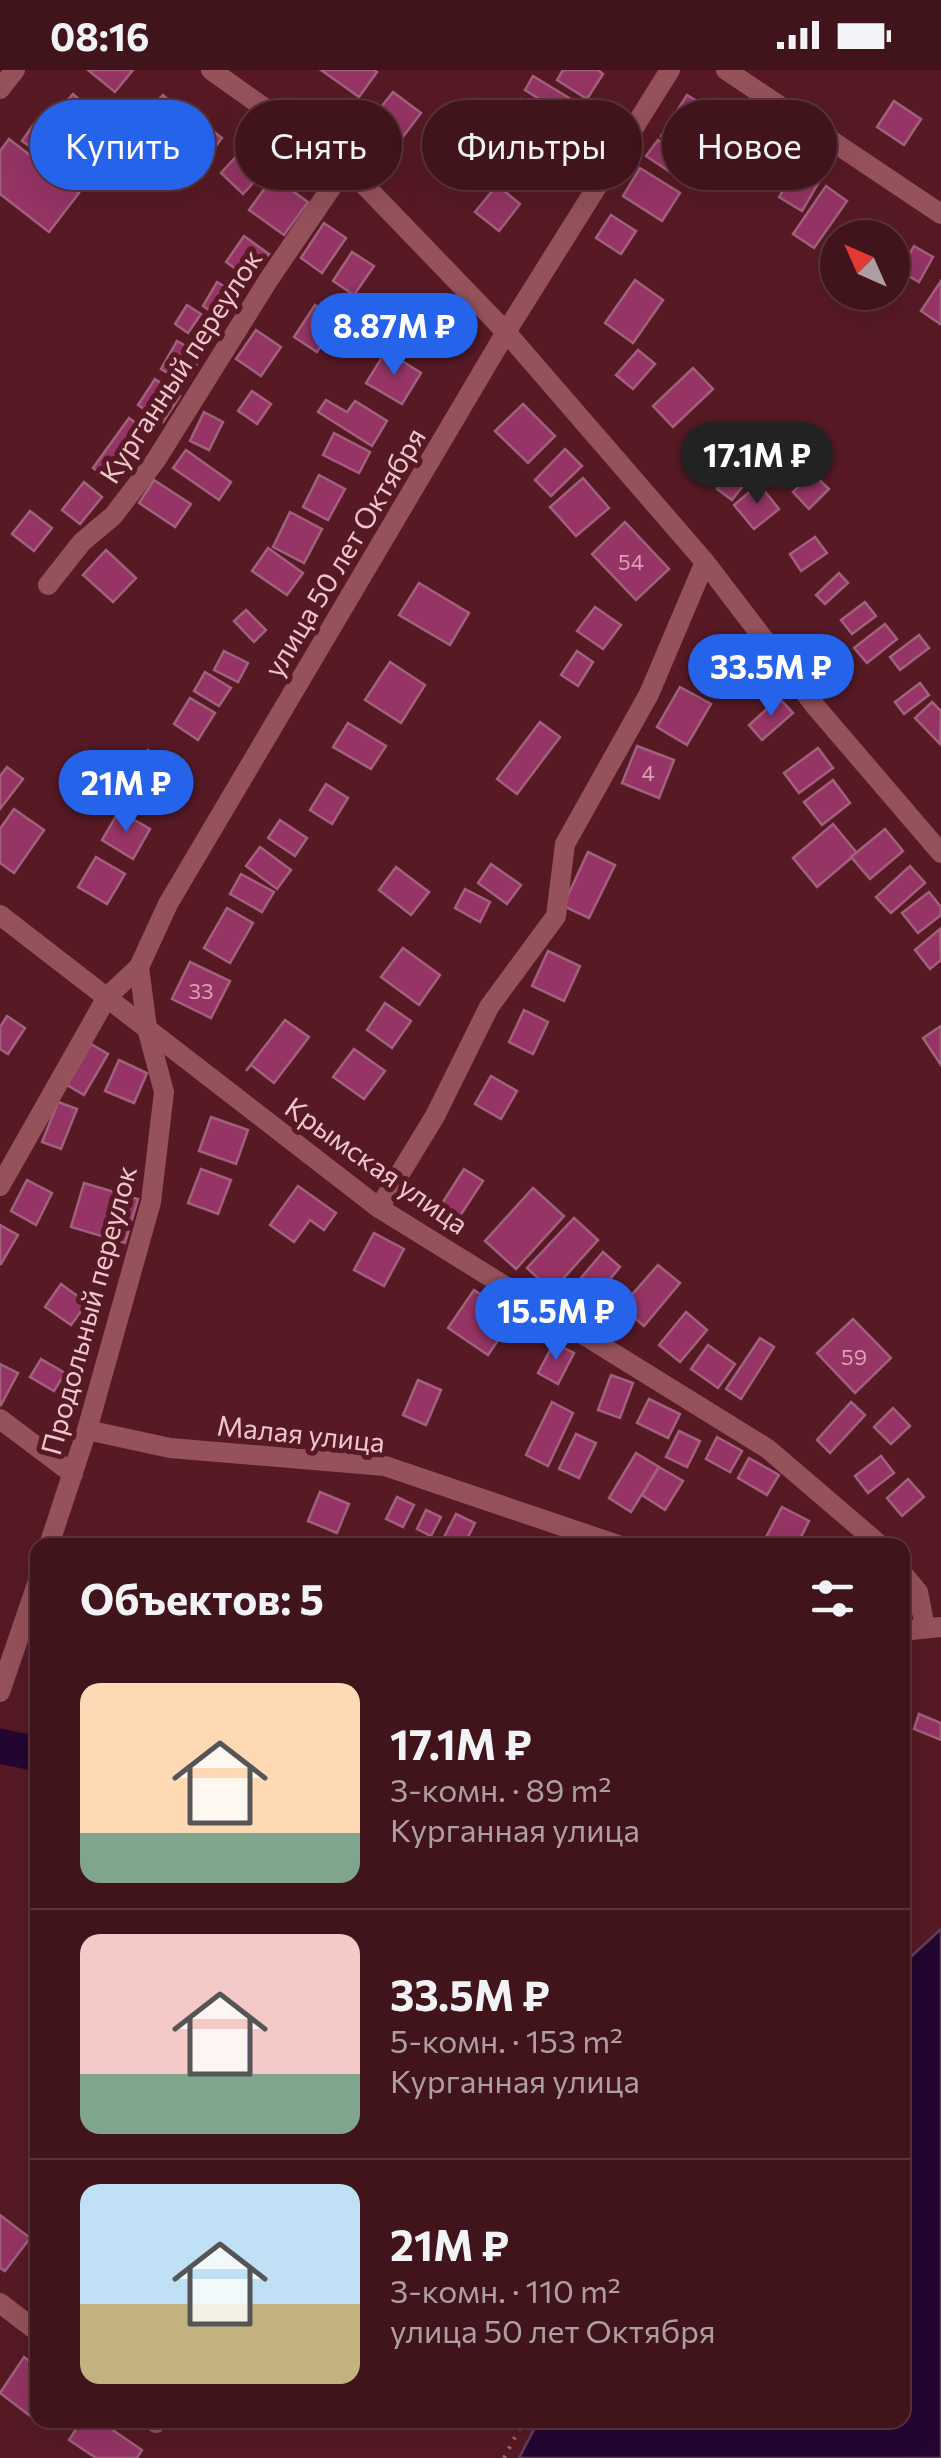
<!DOCTYPE html>
<html lang="ru">
<meta charset="utf-8">
<style>
:root{--surface:#41141c;--page:#4c2129;--text:#f1f3f6;--muted:#ae9ea3;--line:#5a333b;--accent:#2563eb}
body{margin:0;font-family:Commissioner,sans-serif;background:var(--page);color:var(--text);height:100vh;display:flex;flex-direction:column;font-size:38px;white-space:nowrap}
*{box-sizing:border-box;margin:0}
p{font-size:32px;color:var(--muted)}
.icon{flex:none;width:55px;height:55px;fill:none;stroke:currentColor;stroke-width:2;stroke-linecap:round;stroke-linejoin:round}
.map{position:relative;flex:1;overflow:hidden}
.side{position:absolute;left:30px;top:1468px;width:880px;height:890px;display:flex;flex-direction:column;background:var(--surface);border-radius:20px;box-shadow:0 10px 40px #0002,0 0 0 2px var(--line)}
.side>*{flex:none}
.top-card{position:absolute;left:30px;top:30px;width:882px;height:90px;display:flex;gap:20px}
.needle{width:65px;rotate:315deg}
.controls{position:absolute;left:820px;top:150px;display:grid;gap:20px}
.controls a{display:grid;place-items:center;width:90px;height:90px;border-radius:50%;background:var(--surface);box-shadow:0 10px 40px #0002,0 0 0 2px var(--line);font-size:50px}
.price{position:absolute;translate:-50% -85px;padding:0 22px;border-radius:35px;background:var(--accent);color:#fff;font-size:32px;line-height:65px;filter:drop-shadow(0 2px 5px #0008)}
.price::after{content:'';position:absolute;left:50%;top:60px;width:30px;height:22px;margin-left:-15px;background:inherit;clip-path:polygon(0 0,100% 0,50% 100%)}
.price.on{background:#222;color:#fff}
ul{padding:0;list-style:none}
li{display:flex;align-items:center;gap:30px;height:250px;padding:0 50px}
li+li{border-top:2px solid var(--line)}
li span{display:grid;place-items:center;flex:none;width:280px;height:200px;border-radius:20px;color:#555}
li>.icon{margin-inline-start:auto}
span .icon{width:120px;height:120px;fill:#fffc;stroke-width:1}
li b{font-size:42px}
h2{display:flex;justify-content:space-between;align-items:center;height:120px;padding:0 50px;font-size:42px}
.tag{padding:0 35px;border-radius:45px;background:var(--surface);box-shadow:0 10px 40px #0002,0 0 0 2px var(--line);font-size:35px;line-height:90px}
.tag.on{background:var(--accent);color:#fff}
.status{display:flex;justify-content:space-between;align-items:center;height:70px;padding:0 50px;background:var(--surface);direction:ltr}
.status svg{height:28px;fill:currentColor}
.map>svg:first-child{display:block}
.water{fill:#240632;stroke:#614060;stroke-width:2.5}
.lines{fill:none;stroke-linecap:round;stroke-linejoin:round}
.river{stroke:#240632;stroke-width:35}
.building{fill:#963465;stroke:#a1617d;stroke-width:2.5}
.path{stroke:#9d6a72;stroke-width:4;stroke-dasharray:2.5 8;stroke-linecap:butt}
.minor{stroke:#96525b;stroke-width:20}
.tertiary{stroke:#96525b;stroke-width:20}
.labels{text-anchor:middle;dominant-baseline:central;stroke-width:10;stroke-linejoin:round;paint-order:stroke}
.number-label{font-size:22px;fill:#d8a2b1}
.street-label{font-size:28px;fill:#eec7ca;stroke:#571a25}
</style>
<div class="status"><b>08:16</b><svg viewBox="0 0 49 12"><path d="M0 12V9h3v3zM5 12V6h3v6zM10 12V3h3v9zM15 12V0h3v12zM26 1h20v11H26zM47 4h2v5h-2z"/></svg></div>
<div class="map">
<svg width="941" height="2388" viewBox="0 0 941 2388">
<rect width="100%" height="100%" fill="#571a25"/>
<polygon class="water" points="941,1859 941,2388 519,2388 539,2350 902,2350 903,1894"/>
<g class="lines">
<polyline class="river" points="0,1676 38,1684"/>
</g>
<g class="building">
<polygon points="88,0 133,0 115,22"/>
<polygon points="321,0 374,0 377,2 359,27"/>
<polygon points="563,0 598,0 603,4 587,29 557,10"/>
<polygon points="533,6 582,36 573,50 525,20"/>
<polygon points="393,22 421,43 402,68 374,46"/>
<polygon points="73,24 101,49 81,72 53,47"/>
<polygon points="163,25 190,51 170,72 143,46"/>
<polygon points="687,25 732,53 706,94 661,66"/>
<polygon points="521,29 571,59 562,73 512,44"/>
<polygon points="894,31 921,49 904,75 877,57"/>
<polygon points="447,37 484,63 458,98 422,72"/>
<polygon points="39,47 65,65 48,89 22,71"/>
<polygon points="205,55 222,68 205,90 188,77"/>
<polygon points="9,69 79,123 49,162 0,124 0,81"/>
<polygon points="658,70 693,93 682,110 646,86"/>
<polygon points="242,80 264,101 243,124 221,103"/>
<polygon points="640,98 680,123 662,151 623,126"/>
<polygon points="796,98 819,112 802,141 779,127"/>
<polygon points="273,107 308,132 284,165 249,140"/>
<polygon points="497,115 520,134 499,161 475,142"/>
<polygon points="826,116 847,131 814,178 793,164"/>
<polygon points="611,145 636,161 621,184 596,168"/>
<polygon points="324,153 346,168 322,203 301,188"/>
<polygon points="244,166 269,184 250,209 226,192"/>
<polygon points="914,176 933,187 919,212 900,201"/>
<polygon points="352,182 374,196 354,225 333,211"/>
<polygon points="635,210 663,230 633,273 605,253"/>
<polygon points="941,211 941,252 940,254 921,241"/>
<polygon points="217,212 237,224 222,248 203,236"/>
<polygon points="429,229 456,248 435,277 408,257"/>
<polygon points="187,235 201,244 188,263 175,254"/>
<polygon points="315,235 338,250 317,282 294,267"/>
<polygon points="256,260 281,277 261,306 236,289"/>
<polygon points="177,271 202,285 186,314 161,299"/>
<polygon points="638,280 655,294 633,319 616,305"/>
<polygon points="386,281 421,303 402,334 366,313"/>
<polygon points="693,298 713,319 673,357 653,336"/>
<polygon points="155,309 180,326 163,352 138,335"/>
<polygon points="252,321 271,334 257,354 238,341"/>
<polygon points="326,330 347,342 355,331 387,351 372,376 318,342"/>
<polygon points="523,334 555,366 528,393 495,361"/>
<polygon points="204,342 223,352 209,380 190,371"/>
<polygon points="129,348 148,362 113,412 93,398"/>
<polygon points="334,363 370,382 359,403 323,385"/>
<polygon points="565,379 582,396 551,426 535,410"/>
<polygon points="186,380 231,412 219,430 173,398"/>
<polygon points="744,383 759,395 732,430 717,419"/>
<polygon points="812,403 829,419 809,439 793,422"/>
<polygon points="319,405 345,419 328,450 303,437"/>
<polygon points="583,408 609,438 576,466 550,437"/>
<polygon points="154,410 191,434 175,457 139,433"/>
<polygon points="84,412 102,427 80,454 62,440"/>
<polygon points="759,414 779,439 754,459 734,435"/>
<polygon points="30,441 52,458 34,481 12,464"/>
<polygon points="290,442 322,459 304,493 273,477"/>
<polygon points="625,452 669,499 636,530 592,484"/>
<polygon points="815,467 827,483 801,501 790,484"/>
<polygon points="268,478 303,503 287,525 252,501"/>
<polygon points="106,480 136,508 113,532 83,505"/>
<polygon points="839,503 848,513 825,534 816,525"/>
<polygon points="419,513 469,543 450,575 399,545"/>
<polygon points="865,532 876,546 852,564 841,550"/>
<polygon points="595,537 621,555 603,579 577,561"/>
<polygon points="246,540 266,560 254,572 234,551"/>
<polygon points="885,554 897,569 867,593 854,578"/>
<polygon points="919,565 929,578 900,600 890,587"/>
<polygon points="224,581 248,593 238,612 214,600"/>
<polygon points="577,581 593,592 578,616 561,605"/>
<polygon points="390,592 425,615 401,653 365,630"/>
<polygon points="205,602 231,618 219,636 194,621"/>
<polygon points="920,613 929,625 904,644 895,632"/>
<polygon points="680,617 711,634 687,675 657,657"/>
<polygon points="190,628 215,643 198,670 174,654"/>
<polygon points="779,628 793,643 762,670 749,655"/>
<polygon points="932,632 941,641 940,674 915,648"/>
<polygon points="540,652 560,667 517,724 497,709"/>
<polygon points="348,653 386,676 371,699 333,677"/>
<polygon points="637,676 674,690 659,728 622,713"/>
<polygon points="818,678 833,698 799,723 784,703"/>
<polygon points="148,680 179,699 168,716 137,698"/>
<polygon points="115,693 142,711 125,738 98,720"/>
<polygon points="7,697 23,709 0,739 0,706"/>
<polygon points="833,710 850,733 822,755 804,732"/>
<polygon points="326,714 348,728 332,754 310,740"/>
<polygon points="14,739 44,760 14,803 0,793 0,759"/>
<polygon points="119,741 150,759 133,789 102,770"/>
<polygon points="280,750 307,768 295,786 268,768"/>
<polygon points="833,754 857,783 817,817 793,788"/>
<polygon points="885,759 903,781 870,809 851,787"/>
<polygon points="260,777 291,800 277,819 246,796"/>
<polygon points="588,782 615,795 589,848 563,836"/>
<polygon points="96,787 125,804 107,834 78,817"/>
<polygon points="491,794 521,815 507,834 478,813"/>
<polygon points="910,796 925,813 891,843 876,827"/>
<polygon points="396,797 429,822 411,845 379,820"/>
<polygon points="241,804 274,822 262,842 230,824"/>
<polygon points="465,819 490,832 480,852 455,838"/>
<polygon points="929,822 941,837 941,845 918,863 902,843"/>
<polygon points="227,838 253,853 230,893 204,878"/>
<polygon points="940,859 941,890 930,899 915,880"/>
<polygon points="403,878 440,905 419,935 381,907"/>
<polygon points="548,881 580,896 564,931 532,916"/>
<polygon points="190,892 230,911 211,948 172,929"/>
<polygon points="385,933 411,951 392,978 367,960"/>
<polygon points="524,940 548,952 533,984 509,972"/>
<polygon points="7,946 25,958 8,984 0,979 0,957"/>
<polygon points="285,950 309,967 274,1013 251,995 246,1001"/>
<polygon points="941,956 941,995 923,968"/>
<polygon points="91,974 108,984 84,1025 67,1015"/>
<polygon points="354,979 385,1001 364,1029 333,1007"/>
<polygon points="119,990 147,1003 134,1033 105,1021"/>
<polygon points="491,1006 517,1021 501,1049 475,1034"/>
<polygon points="58,1032 77,1039 61,1079 42,1072"/>
<polygon points="211,1047 248,1060 236,1094 199,1081"/>
<polygon points="201,1099 231,1110 218,1144 188,1133"/>
<polygon points="464,1099 483,1111 454,1155 436,1143"/>
<polygon points="27,1110 52,1123 36,1155 11,1141"/>
<polygon points="84,1113 138,1129 125,1173 71,1157"/>
<polygon points="298,1116 336,1143 324,1160 310,1150 294,1172 270,1155"/>
<polygon points="533,1118 564,1146 516,1199 485,1171"/>
<polygon points="574,1148 598,1170 552,1221 527,1198"/>
<polygon points="0,1155 18,1165 1,1194 0,1194"/>
<polygon points="374,1163 404,1179 384,1216 354,1200"/>
<polygon points="603,1182 620,1197 587,1237 569,1222"/>
<polygon points="658,1195 680,1213 644,1256 621,1237"/>
<polygon points="610,1209 631,1226 604,1258 583,1241"/>
<polygon points="61,1214 87,1233 71,1255 45,1237"/>
<polygon points="474,1220 514,1247 488,1285 448,1258"/>
<polygon points="686,1242 707,1260 680,1292 659,1275"/>
<polygon points="853,1249 891,1288 855,1323 817,1283"/>
<polygon points="760,1268 774,1277 741,1329 726,1319"/>
<polygon points="554,1273 574,1283 558,1314 538,1303"/>
<polygon points="708,1275 735,1294 718,1318 691,1299"/>
<polygon points="41,1289 65,1303 54,1321 30,1307"/>
<polygon points="0,1294 18,1303 1,1335 0,1334"/>
<polygon points="611,1305 633,1313 620,1348 598,1340"/>
<polygon points="418,1310 441,1320 426,1355 403,1345"/>
<polygon points="649,1329 680,1344 668,1368 637,1353"/>
<polygon points="552,1332 573,1343 548,1396 526,1385"/>
<polygon points="851,1332 865,1345 830,1383 817,1370"/>
<polygon points="893,1338 910,1356 891,1374 874,1357"/>
<polygon points="679,1361 700,1371 687,1397 666,1387"/>
<polygon points="576,1364 596,1373 579,1408 559,1399"/>
<polygon points="717,1367 742,1381 730,1402 706,1389"/>
<polygon points="636,1383 659,1397 631,1442 609,1428"/>
<polygon points="881,1386 894,1403 868,1423 855,1406"/>
<polygon points="749,1388 779,1405 767,1425 738,1408"/>
<polygon points="659,1397 683,1411 665,1440 642,1425"/>
<polygon points="908,1409 924,1427 902,1446 887,1428"/>
<polygon points="320,1422 349,1434 337,1463 308,1451"/>
<polygon points="397,1427 414,1435 403,1457 386,1449"/>
<polygon points="782,1437 809,1451 797,1475 764,1471"/>
<polygon points="426,1440 441,1447 431,1466 417,1459"/>
<polygon points="456,1444 475,1453 464,1475 440,1475"/>
<polygon points="919,1644 941,1653 941,1670 914,1659"/>
<polygon points="0,2145 30,2168 5,2201 0,2198"/>
<polygon points="24,2287 38,2298 38,2350 53,2350 46,2358 0,2323"/>
<polygon points="82,2350 98,2350 142,2380 137,2388 96,2388 69,2370"/>
</g>
<g class="lines">
<polyline class="path" points="504,2388 524,2350"/>
<g class="minor">
<polyline points="211,0 346,96 506,262 705,492 815,636 941,783"/>
<polyline points="726,0 941,144"/>
<polyline points="0,19 15,0"/>
<polyline points="48,515 82,472 113,446 156,390 269,209 346,96"/>
<polyline points="0,845 379,1138 768,1379 880,1475"/>
<polyline points="0,1116 107,927 139,897"/>
<polyline points="379,1138 435,1046 489,937 556,846 565,774 649,624 705,492"/>
<polyline points="0,1349 73,1404"/>
<polyline points="87,1360 170,1378 385,1396 618,1475"/>
<polyline points="902,1503 918,1522 925,1557"/>
<polyline points="902,1561 941,1557"/>
<polyline points="0,2233 38,2262"/>
<polyline points="152,2350 156,2353"/>
</g>
<g class="tertiary">
<polyline points="49,1475 87,1360 151,1132 164,1022 147,958 139,897 168,834 506,262 670,0"/>
<polyline points="0,1622 38,1511"/>
</g>
</g>
<g class="labels">
<g class="number-label">
<text x="631" y="491">54</text>
<text x="648" y="702">4</text>
<text x="201" y="920">33</text>
<text x="854" y="1286">59</text>
</g>
<g class="street-label">
<text transform="translate(180 296) rotate(-57)">Курганный переулок</text>
<text transform="translate(344 482) rotate(-59)">улица 50 лет Октября</text>
<text transform="translate(377 1095) rotate(35)">Крымская улица</text>
<text transform="translate(88 1240) rotate(-75)">Продольный переулок</text>
<text transform="translate(301 1363) rotate(6)">Малая улица</text>
</g>
</g>
</svg>
<div class="controls">
<a><svg class="needle" viewBox="-14 -14 28 28"><path d="M0-13l5 13h-10z" fill="#e53935"/><path d="M0 13l5-13h-10z" fill="#ae9ea3"/></svg></a>
</div>
<b class="price" style="left:394px;top:308px">8.87M ₽</b>
<b class="price on" style="left:757px;top:437px">17.1M ₽</b>
<b class="price" style="left:771px;top:649px">33.5M ₽</b>
<b class="price" style="left:126px;top:765px">21M ₽</b>
<b class="price" style="left:556px;top:1293px">15.5M ₽</b>
<div class="top-card">
<a class="tag on">Купить</a>
<a class="tag">Снять</a>
<a class="tag">Фильтры</a>
<a class="tag">Новое</a>
</div>
<section class="side">
<h2>Объектов: 5<svg class="icon" aria-label="filters" viewBox="0 0 24 24"><path d="M4 7h16M4 17h16"/><circle cx="9" cy="7" r="2"/><circle cx="15" cy="17" r="2"/></svg></h2>
<ul>
<li><span style="background:linear-gradient(#ffd9b3 75%,#7fa58c 0)"><svg class="icon" aria-label="home" viewBox="0 0 24 24"><path d="M3 11l9-7 9 7M6 9v11h12V9"/></svg></span><div><b>17.1M ₽</b><p>3-комн. · 89 m²</p><p>Курганная улица</p></div></li>
<li><span style="background:linear-gradient(#f6c9c9 70%,#7fa58c 0)"><svg class="icon" aria-label="home" viewBox="0 0 24 24"><path d="M3 11l9-7 9 7M6 9v11h12V9"/></svg></span><div><b>33.5M ₽</b><p>5-комн. · 153 m²</p><p>Курганная улица</p></div></li>
<li><span style="background:linear-gradient(#bfe0f5 60%,#c2b280 0)"><svg class="icon" aria-label="home" viewBox="0 0 24 24"><path d="M3 11l9-7 9 7M6 9v11h12V9"/></svg></span><div><b>21M ₽</b><p>3-комн. · 110 m²</p><p>улица 50 лет Октября</p></div></li>
</ul>
</section>
</div>
